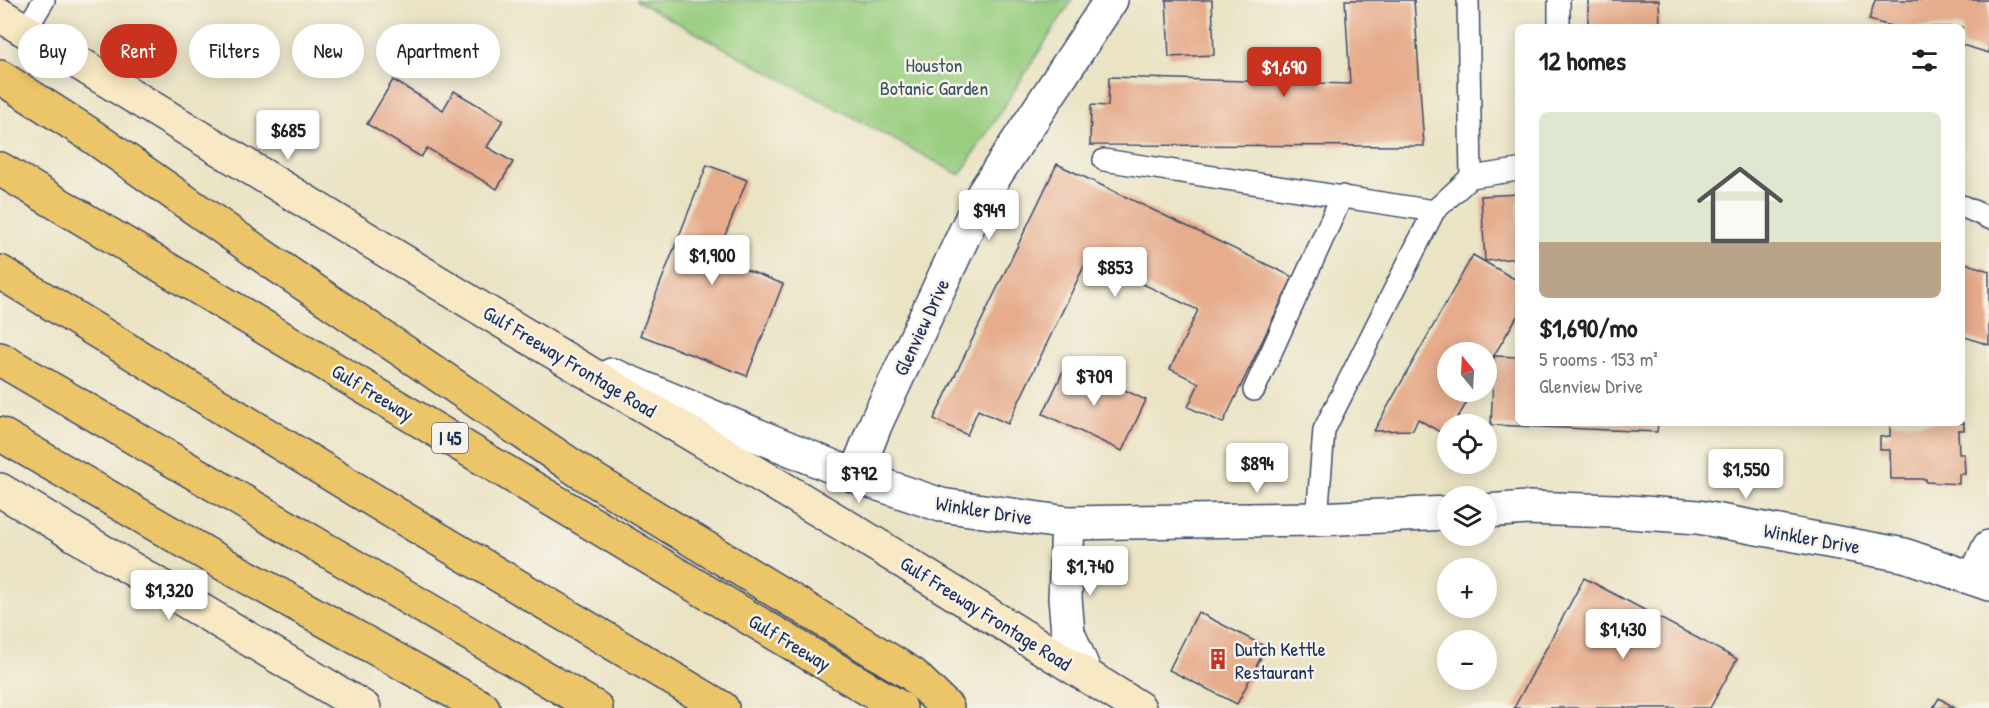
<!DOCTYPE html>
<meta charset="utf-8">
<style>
:root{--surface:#fff;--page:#f2f2f2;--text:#222;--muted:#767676;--accent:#c8321e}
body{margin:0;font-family:"Patrick Hand",sans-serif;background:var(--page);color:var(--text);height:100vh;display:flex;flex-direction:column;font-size:22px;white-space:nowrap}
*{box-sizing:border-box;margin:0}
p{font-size:20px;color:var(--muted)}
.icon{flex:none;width:33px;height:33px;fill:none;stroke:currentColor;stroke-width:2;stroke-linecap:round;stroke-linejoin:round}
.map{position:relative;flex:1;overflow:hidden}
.details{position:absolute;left:1515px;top:24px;width:450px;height:402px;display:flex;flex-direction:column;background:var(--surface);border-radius:9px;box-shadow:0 3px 15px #0003}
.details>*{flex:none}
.banner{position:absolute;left:18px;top:24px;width:570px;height:54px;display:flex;gap:12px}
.needle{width:39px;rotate:342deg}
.fabs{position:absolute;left:1437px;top:342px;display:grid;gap:12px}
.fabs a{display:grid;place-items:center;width:60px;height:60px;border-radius:50%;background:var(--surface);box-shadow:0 3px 15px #0003;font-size:30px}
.price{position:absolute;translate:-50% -51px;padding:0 14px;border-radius:6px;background:#fff;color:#222;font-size:20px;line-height:39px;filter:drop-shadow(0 2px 3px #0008)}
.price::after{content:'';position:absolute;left:50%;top:36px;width:18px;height:14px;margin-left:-9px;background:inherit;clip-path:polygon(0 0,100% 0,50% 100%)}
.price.selected{background:var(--accent);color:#fff}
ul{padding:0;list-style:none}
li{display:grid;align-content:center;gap:12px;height:318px;padding:0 24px}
li span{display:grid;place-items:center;height:186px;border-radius:9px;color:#555}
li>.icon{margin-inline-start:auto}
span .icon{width:108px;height:108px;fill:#fffc;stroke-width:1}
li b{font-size:26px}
h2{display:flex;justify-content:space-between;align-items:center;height:72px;padding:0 24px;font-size:26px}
.chip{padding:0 21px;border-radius:27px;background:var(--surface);box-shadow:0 3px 15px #0003;font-size:21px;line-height:54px}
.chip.selected{background:var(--accent);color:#fff}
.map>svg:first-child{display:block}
.green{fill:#99ce80;stroke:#5a7e6f;stroke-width:1.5}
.building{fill:#e6ac8c}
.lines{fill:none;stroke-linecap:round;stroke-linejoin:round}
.service-casing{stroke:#3a4a6d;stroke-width:24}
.minor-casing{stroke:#3a4a6d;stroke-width:36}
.tertiary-casing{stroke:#3a4a6d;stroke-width:36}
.secondary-casing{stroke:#3a4a6d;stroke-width:36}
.motorway-casing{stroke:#3a4a6d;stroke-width:36}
.service{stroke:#fff;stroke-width:21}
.minor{stroke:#fff;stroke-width:33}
.tertiary{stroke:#fff;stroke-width:33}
.secondary{stroke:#f8e8c3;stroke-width:33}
.motorway{stroke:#edc569;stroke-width:33}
.labels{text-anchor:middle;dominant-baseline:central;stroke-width:5;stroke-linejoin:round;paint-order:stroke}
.shield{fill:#f7f3e8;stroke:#5d6a87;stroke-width:1.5}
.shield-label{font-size:18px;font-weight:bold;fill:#1b2f5e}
.park-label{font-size:20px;fill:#3a5766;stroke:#f7f3e8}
.street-label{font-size:20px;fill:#1b2f5e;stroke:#f7f3e8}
.poi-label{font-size:20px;fill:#1b2f5e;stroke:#f7f3e8;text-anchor:start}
</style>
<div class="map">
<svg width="1989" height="708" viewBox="0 0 1989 708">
<rect width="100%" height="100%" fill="#f7f3e8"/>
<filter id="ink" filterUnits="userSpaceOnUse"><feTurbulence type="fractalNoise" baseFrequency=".0167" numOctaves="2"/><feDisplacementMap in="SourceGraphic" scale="12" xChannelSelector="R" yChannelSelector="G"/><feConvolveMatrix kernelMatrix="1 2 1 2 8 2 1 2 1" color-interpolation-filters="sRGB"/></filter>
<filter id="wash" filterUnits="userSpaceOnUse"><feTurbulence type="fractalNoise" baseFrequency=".008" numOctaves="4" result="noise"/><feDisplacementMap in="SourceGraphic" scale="24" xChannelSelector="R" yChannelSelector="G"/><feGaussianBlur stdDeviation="1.35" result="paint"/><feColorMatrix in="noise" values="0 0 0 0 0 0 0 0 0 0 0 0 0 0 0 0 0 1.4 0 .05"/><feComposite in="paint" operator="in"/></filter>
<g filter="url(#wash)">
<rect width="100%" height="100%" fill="#eae3c4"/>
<polygon class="green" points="635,0 1072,0 960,175"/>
<g id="blocks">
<g class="building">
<polygon points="1166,0 1212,0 1214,55 1169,57"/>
<polygon points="1345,0 1414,0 1424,146 1090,145 1091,105 1108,106 1109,77 1350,84"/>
<polygon points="1588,0 1659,0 1660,27 1588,27"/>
<polygon points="1875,0 1989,0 1989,53 1962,45 1962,27 1894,27 1869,20"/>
<polygon points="393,80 443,110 454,91 503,120 487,147 513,162 497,189 427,148 421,157 367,124"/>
<polygon points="1057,164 1293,277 1223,423 1188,407 1199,383 1170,369 1198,310 1088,258 1008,424 978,410 967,435 934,419"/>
<polygon points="707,165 747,180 716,258 783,284 747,376 640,335"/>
<polygon points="1518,194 1518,258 1485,261 1481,196"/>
<polygon points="1473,255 1518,281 1518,315 1486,369 1486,352 1448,352 1448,392 1473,392 1454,424 1448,424 1448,437 1418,419 1413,430 1374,431"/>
<polygon points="1962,262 1989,271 1989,345 1962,336"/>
<polygon points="1494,356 1518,357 1518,423 1658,423 1657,432 1491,425"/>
<polygon points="1067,363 1146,400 1122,451 1043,414"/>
<polygon points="1890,423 1964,423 1964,430 1958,430 1959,454 1964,454 1965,474 1959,474 1959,484 1926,482 1926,479 1891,479 1890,450 1880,450 1880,437 1890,436"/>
<polygon points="1584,578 1737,659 1710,708 1514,708"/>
<polygon points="1198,612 1266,647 1237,704 1169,670"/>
<polygon points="1939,698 1955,708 1933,708"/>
</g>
</g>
</g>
<g filter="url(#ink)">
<use href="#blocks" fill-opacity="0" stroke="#3a4a6d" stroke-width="1.5"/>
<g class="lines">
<defs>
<g id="service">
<polyline points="1468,0 1471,177"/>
<polyline points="1559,0 1559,27"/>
<polyline points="25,31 44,0"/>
<polyline points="1104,160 1434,211"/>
<polyline points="1962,206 1989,218"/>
<polyline points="1254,390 1342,196"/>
<polyline points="1317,519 1324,430 1434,211 1471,177 1518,170"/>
</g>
<g id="minor">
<polyline points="855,476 876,423 983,194 1111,0"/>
<polyline points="1068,523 1065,598 1068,633 1086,675"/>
<polyline points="1975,578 1989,547"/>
</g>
<g id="tertiary">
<polyline points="612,375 855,476 941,505 1068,523 1317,519 1448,513"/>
<polyline points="1486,511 1527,508 1615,511 1698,517 1904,555 1989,584"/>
</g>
<g id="secondary">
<polyline points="0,15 485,311 854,531 1139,708"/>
<polyline points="0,490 364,708"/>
</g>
<g id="motorway">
<polyline points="0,77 89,134 266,258 581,472 912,674 947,708"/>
<polyline points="0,169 900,708"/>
<polyline points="0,272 401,517 722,708"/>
<polyline points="0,359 596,708"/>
<polyline points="0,434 222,563 483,708"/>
</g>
</defs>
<use href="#service" class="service-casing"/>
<use href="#minor" class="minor-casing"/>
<use href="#tertiary" class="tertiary-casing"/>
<use href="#secondary" class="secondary-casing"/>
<use href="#motorway" class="motorway-casing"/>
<use href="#service" class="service"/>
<use href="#minor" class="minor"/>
<use href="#tertiary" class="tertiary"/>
<use href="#secondary" class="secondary"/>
<use href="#motorway" class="motorway"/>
</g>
</g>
<defs>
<symbol id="building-bare" viewBox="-9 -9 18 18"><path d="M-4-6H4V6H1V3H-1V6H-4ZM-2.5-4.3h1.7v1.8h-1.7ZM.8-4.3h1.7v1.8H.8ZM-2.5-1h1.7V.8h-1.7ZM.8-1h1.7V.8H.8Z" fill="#c8321e" stroke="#f7f3e8" stroke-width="2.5" paint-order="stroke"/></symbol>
</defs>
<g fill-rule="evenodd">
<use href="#building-bare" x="1203" y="644" width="30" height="30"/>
</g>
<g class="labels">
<rect class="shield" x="432" y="423" width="36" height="30" rx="4.5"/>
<g class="shield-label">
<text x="450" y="438">I 45</text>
</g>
<g class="park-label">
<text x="934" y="64">Houston<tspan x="934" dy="23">Botanic Garden</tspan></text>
</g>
<g class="street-label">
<text transform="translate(921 327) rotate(-65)">Glenview Drive</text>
<text transform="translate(570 361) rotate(31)">Gulf Freeway Frontage Road</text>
<text transform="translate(373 392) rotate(31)">Gulf Freeway</text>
<text transform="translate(984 510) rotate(9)">Winkler Drive</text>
<text transform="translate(1812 538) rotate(10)">Winkler Drive</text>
<text transform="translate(986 613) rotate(32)">Gulf Freeway Frontage Road</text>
<text transform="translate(790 642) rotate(31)">Gulf Freeway</text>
</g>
<g class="poi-label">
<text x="1235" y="648">Dutch Kettle<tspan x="1235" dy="23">Restaurant</tspan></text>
</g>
</g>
</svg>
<div class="fabs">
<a><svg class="needle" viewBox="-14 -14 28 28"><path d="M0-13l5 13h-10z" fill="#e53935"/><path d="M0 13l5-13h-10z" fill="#767676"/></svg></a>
<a><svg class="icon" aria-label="locate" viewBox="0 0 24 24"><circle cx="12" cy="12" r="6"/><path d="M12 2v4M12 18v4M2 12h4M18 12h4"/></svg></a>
<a><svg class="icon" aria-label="layers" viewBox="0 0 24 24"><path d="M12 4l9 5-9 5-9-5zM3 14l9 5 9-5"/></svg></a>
<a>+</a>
<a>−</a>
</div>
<b class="price selected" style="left:1284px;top:98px">$1,690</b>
<b class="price" style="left:288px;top:161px">$685</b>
<b class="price" style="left:989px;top:241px">$949</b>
<b class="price" style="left:712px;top:286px">$1,900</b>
<b class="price" style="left:1115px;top:298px">$853</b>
<b class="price" style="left:1094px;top:407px">$709</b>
<b class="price" style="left:1257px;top:494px">$894</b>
<b class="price" style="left:1746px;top:500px">$1,550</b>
<b class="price" style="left:859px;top:504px">$792</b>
<b class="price" style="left:1090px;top:597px">$1,740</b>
<b class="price" style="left:169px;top:621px">$1,320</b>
<b class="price" style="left:1623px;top:660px">$1,430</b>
<div class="banner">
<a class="chip">Buy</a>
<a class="chip selected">Rent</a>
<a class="chip">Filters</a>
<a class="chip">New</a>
<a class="chip">Apartment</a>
</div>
<section class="details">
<h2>12 homes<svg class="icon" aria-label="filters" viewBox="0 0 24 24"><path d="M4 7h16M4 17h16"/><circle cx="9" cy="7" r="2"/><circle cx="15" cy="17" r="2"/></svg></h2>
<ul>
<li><span style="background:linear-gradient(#dfe7d0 70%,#b9a48a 0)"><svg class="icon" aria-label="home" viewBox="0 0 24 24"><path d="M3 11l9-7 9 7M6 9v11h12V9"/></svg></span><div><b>$1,690/mo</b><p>5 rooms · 153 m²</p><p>Glenview Drive</p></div></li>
</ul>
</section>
</div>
